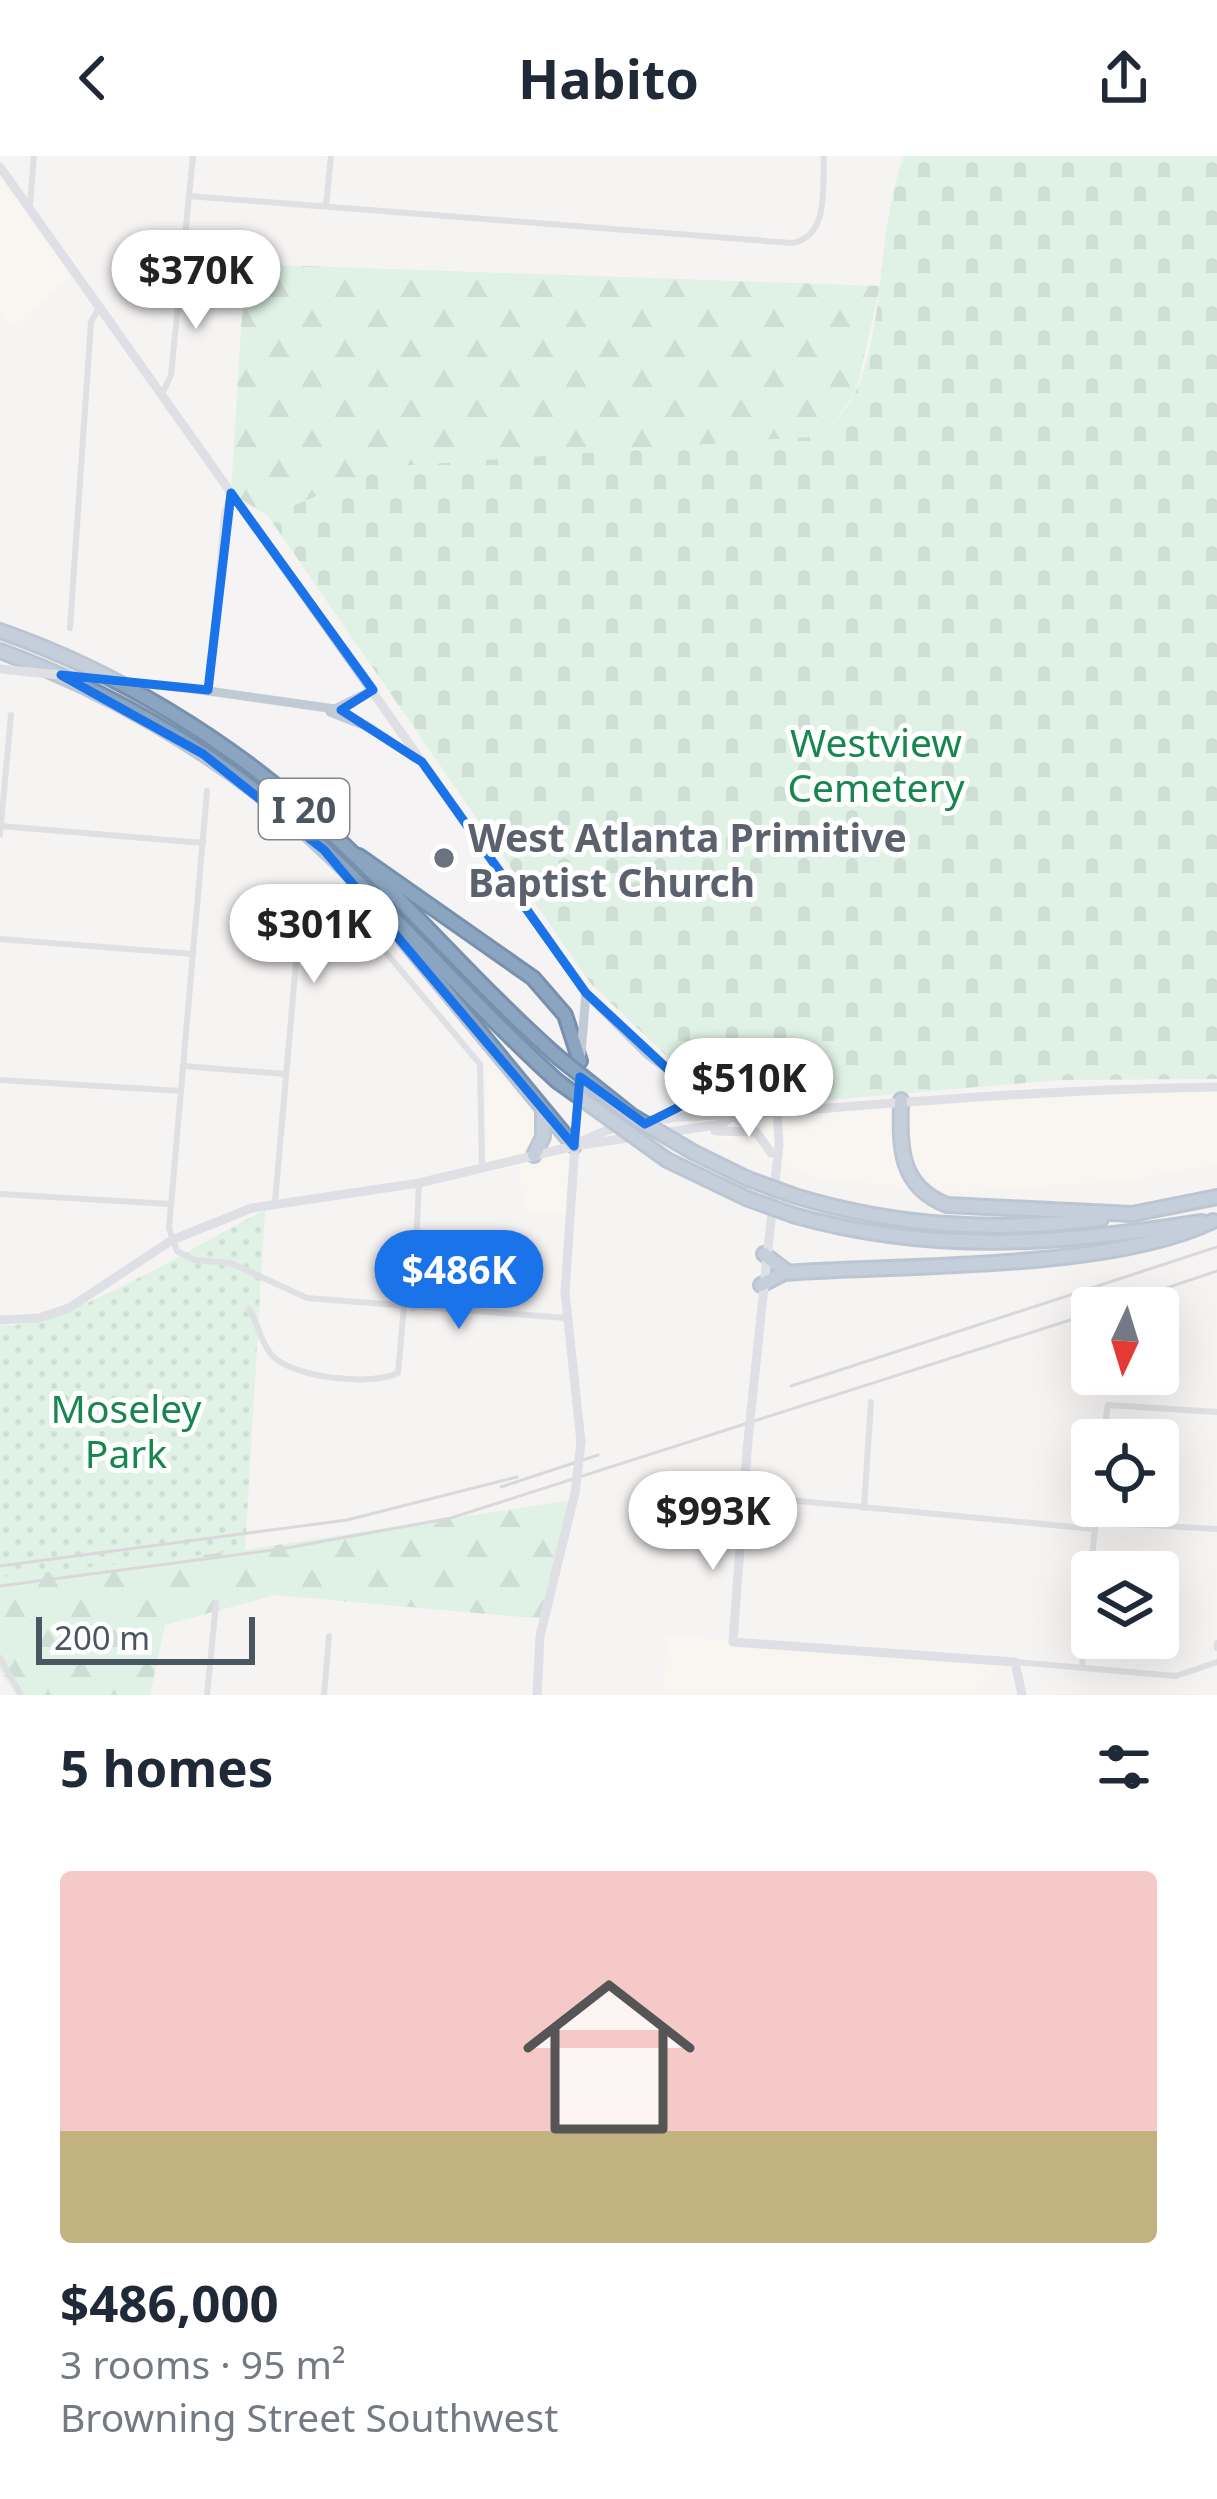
<!DOCTYPE html>
<meta charset="utf-8">
<style>
:root{--surface:#fff;--page:#f2f2f3;--text:#1f2937;--muted:#747a83;--accent:#1a73e8}
body{margin:0;font-family:"Noto Sans",sans-serif;background:var(--page);color:var(--text);height:100vh;display:flex;flex-direction:column;font-size:45px;white-space:nowrap}
*{box-sizing:border-box;margin:0}
p{font-size:39px;color:var(--muted)}
.icon{flex:none;width:66px;height:66px;fill:none;stroke:currentColor;stroke-width:2;stroke-linecap:round;stroke-linejoin:round}
.map{position:relative;height:1539px;overflow:hidden}
.panel{display:flex;flex-direction:column;background:var(--surface);flex:1}
.panel>*{flex:none}
.needle{width:78px;rotate:184deg}
.fabs{position:absolute;left:1071px;top:1131px;display:grid;gap:24px}
.fabs a{display:grid;place-items:center;width:108px;height:108px;border-radius:12px;background:var(--surface);box-shadow:0 12px 48px #0002;font-size:60px}
.scale{position:absolute;left:36px;bottom:30px;width:219px;box-sizing:border-box;padding-left:12px;border:6px solid #4a5661;border-top:0;font-size:33px;line-height:42px;white-space:nowrap;color:#4a5661;-webkit-text-stroke:9px #fff;paint-order:stroke}
.price{position:absolute;translate:-50% -102px;padding:0 27px;border-radius:42px;background:#fff;color:#222;font-size:39px;line-height:78px;filter:drop-shadow(0 3px 6px #0008)}
.price::after{content:'';position:absolute;left:50%;top:72px;width:36px;height:27px;margin-left:-18px;background:inherit;clip-path:polygon(0 0,100% 0,50% 100%)}
.price.on{background:var(--accent);color:#fff}
ul{padding:0;list-style:none}
li{display:grid;align-content:center;gap:24px;height:636px;padding:0 60px}
li span{display:grid;place-items:center;height:372px;border-radius:12px;color:#555}
li>.icon{margin-inline-start:auto}
span .icon{width:216px;height:216px;fill:#fffc;stroke-width:1}
li b{font-size:51px}
h2{display:flex;justify-content:space-between;align-items:center;height:144px;padding:0 60px;font-size:51px}
header{display:flex;justify-content:space-between;align-items:center;height:156px;padding:0 60px;background:var(--surface);font-size:54px;font-weight:700}
.map>svg:first-child{display:block}
.commercial{fill:#fdf9ef}
.forest{fill:url(#forest-firs)}
.cemetery{fill:url(#cemetery-stones)}
.park{fill:url(#park-dots)}
.lines{fill:none;stroke-linecap:round;stroke-linejoin:round}
.highway-casing{stroke:#7690ad;stroke-width:18}
.street{stroke:#c1cad2;stroke-width:6}
.secondary{stroke:#c1cbd6;stroke-width:9}
.highway{stroke:#8ba5c1;stroke-width:12}
.rail{stroke:#b5b8bd;stroke-width:3}
.highway-bridge-casing{stroke:#7690ad;stroke-width:18;stroke-linecap:butt}
.secondary-bridge{stroke:#c1cbd6;stroke-width:9}
.highway-bridge{stroke:#8ba5c1;stroke-width:12}
.marked{fill:none;stroke:#1a73e8;stroke-width:9;stroke-linejoin:round}
.worship-dot{fill:#6b7280;stroke:#fff;stroke-width:4.5}
.labels{text-anchor:middle;dominant-baseline:central;stroke-width:10;stroke-linejoin:round;paint-order:stroke}
.shield{fill:#fff;stroke:#808990;stroke-width:3}
.shield-label{font-size:36px;font-weight:bold;fill:#4a5661}
.park-label{font-size:39px;fill:#17864f;stroke:#fff}
.worship-label{font-size:39px;font-weight:bold;fill:#5b616d;stroke:#fff;text-anchor:start}
</style>
<header><svg class="icon" aria-label="back" viewBox="0 0 24 24"><path d="M15 5l-7 7 7 7"/></svg>Habito<svg class="icon" aria-label="share" viewBox="0 0 24 24"><path d="M12 15V3M7 8l5-5 5 5M5 13v7h14v-7"/></svg></header>
<div class="map">
<svg width="1217" height="1539" viewBox="0 0 1217 1539">
<defs>
<pattern id="forest-firs" width="22" height="20" patternUnits="userSpaceOnUse" patternTransform="scale(3)"><rect width="22" height="20" fill="#c3f1d5"/><path d="M5 1l3.5 6h-7zM16 11l3.5 6h-7z" fill="#a0c6b0"/></pattern>
<pattern id="cemetery-stones" width="16" height="16" patternUnits="userSpaceOnUse" patternTransform="scale(3)"><rect width="16" height="16" fill="#c3f1d5"/><path d="M2 7V4a2 2 0 0 1 4 0v3zM10 15v-3a2 2 0 0 1 4 0v3z" fill="#a0c6b0"/></pattern>
<pattern id="park-dots" width="8" height="8" patternUnits="userSpaceOnUse" patternTransform="scale(3)"><rect width="8" height="8" fill="#c3f1d5"/><path d="M2 2h.1M6 6h.1" fill="none" stroke="#a0c6b0" stroke-width="1.8" stroke-linecap="round"/></pattern>
</defs>
<rect width="100%" height="100%" fill="#f5f3f3"/>
<g class="commercial">
<polygon points="0,16 80,111 13,172 0,153"/>
<polygon points="671,904 740,938 792,947 1217,930 1217,1008 1137,1023 964,1036 816,1022 704,977"/>
<polygon points="486,905 570,996 565,1059 525,1055 518,1010 486,1017"/>
<polygon points="667,1480 1011,1503 970,1539 663,1539"/>
</g>
<g class="forest">
<polygon points="245,108 880,130 856,236 823,280 388,311 268,360 231,337"/>
<polygon points="572,1344 545,1463 275,1439 165,1469 150,1539 16,1539 0,1515 0,1421 245,1394"/>
</g>
<path class="cemetery" d="M904,0H1217V923L1058,924L792,947L740,938L671,904L591,828L268,360L388,311L823,280C833,266 850,250 857,234C887,160 876,74 904,0Z"/>
<path class="park" d="M265,1054L245,1394L0,1421V1169C58,1177 206,1083 265,1054Z"/>
<g class="lines">
<defs>
<g id="highway">
<path d="M0,475C115,515 224,582 315,662C400,738 473,826 558,901"/>
<path d="M0,495C106,534 208,592 294,666C386,747 465,842 557,925"/>
<polyline points="359,700 533,822 565,859 580,905"/>
<polyline points="404,784 574,990"/>
<path d="M901,944C900,990 898,1030 947,1049L1132,1058L1217,1041"/>
<polyline points="693,996 748,1023"/>
<polyline points="534,999 543,981 543,956"/>
<polyline points="667,1004 746,1042"/>
<path d="M795,1040C897,1071 996,1076 1101,1063"/>
<path d="M793,1059C933,1099 1061,1088 1202,1066"/>
<polyline points="764,1098 786,1115"/>
<path d="M761,1129L784,1117C902,1108 1111,1115 1213,1065"/>
</g>
</defs>
<use href="#highway" class="highway-casing"/>
<g class="street">
<path d="M189,40L792,87C830,81 822,30 824,0"/>
<polyline points="30,48 34,0"/>
<polyline points="326,50 331,0"/>
<polyline points="162,238 171,219 193,0"/>
<polyline points="70,472 91,166 100,150"/>
<polyline points="209,533 224,359 231,337"/>
<polyline points="207,635 169,1072 177,1095 194,1104 231,1107 307,1142 566,1162"/>
<polyline points="1,670 203,687"/>
<polyline points="0,679 11,559"/>
<polyline points="0,783 193,798"/>
<polyline points="183,910 285,918"/>
<polyline points="0,924 181,935"/>
<polyline points="0,1038 170,1048"/>
<path d="M275,1046L302,738C321,724 331,734 345,748L480,908L482,1011"/>
<polyline points="413,1152 419,1027"/>
<path d="M249,1153C259,1169 262,1192 276,1203C300,1222 372,1230 398,1217L404,1151"/>
<polyline points="1102,1284 1108,1249 1217,1256"/>
<polyline points="746,1340 1095,1373"/>
<polyline points="864,1352 871,1246"/>
<polyline points="1095,1366 1217,1373"/>
<polyline points="1217,1487 1217,1492"/>
<polyline points="0,1502 21,1539"/>
<polyline points="1015,1506 1176,1520 1217,1506"/>
<polyline points="1082,1510 1097,1350"/>
<polyline points="207,1539 216,1447"/>
<polyline points="324,1539 329,1480"/>
</g>
<g class="secondary">
<polyline points="0,11 586,837 648,899 757,977 771,997"/>
<polyline points="187,532 335,553 373,534"/>
<polyline points="330,556 371,572 415,602"/>
<polyline points="581,898 586,837"/>
<polyline points="580,915 565,1136 581,1286"/>
<polyline points="687,922 772,954"/>
<polyline points="668,963 684,943 676,923"/>
<polyline points="715,975 752,976"/>
<path d="M574,990C633,953 714,962 779,956C926,944 1070,933 1217,931"/>
<polyline points="0,1164 39,1162 69,1152 172,1084 252,1052 419,1027 574,990 723,968 733,959"/>
<polyline points="753,1236 779,988 777,956"/>
<polyline points="747,1295 733,1486 1015,1506 1022,1539"/>
<polyline points="537,1539 540,1480 575,1337"/>
</g>
<use href="#highway" class="highway"/>
<g class="rail">
<polyline points="1107,1152 1217,1115"/>
<polyline points="791,1230 1217,1091"/>
<polyline points="501,1331 598,1299"/>
<polyline points="0,1410 347,1364 517,1321"/>
<polyline points="0,1430 281,1393 451,1362 1092,1157"/>
</g>
<defs>
<g id="highway-bridge">
<polyline points="558,901 632,960 693,996"/>
<polyline points="557,925 667,1004"/>
<polyline points="748,1023 795,1040"/>
<polyline points="746,1042 793,1059"/>
</g>
</defs>
<use href="#highway-bridge" class="highway-bridge-casing"/>
<g class="secondary-bridge">
<polyline points="0,513 187,532"/>
<polyline points="747,1295 753,1236"/>
<polyline points="575,1337 581,1286"/>
</g>
<use href="#highway-bridge" class="highway-bridge"/>
</g>
<path d="M0 0H1217V1539H0ZM231,337L373,534L341,554L422,606L586,837L672,917L681,950L645,968L580,921L574,990L324,694L203,598L61,519L208,534Z" fill="#f5f3f3" fill-opacity=".55" fill-rule="evenodd"/>
<path class="marked" d="M231,337L373,534L341,554L422,606L586,837L672,917L681,950L645,968L580,921L574,990L324,694L203,598L61,519L208,534Z"/>
<circle class="worship-dot" cx="444" cy="702" r="12"/>
<g class="labels">
<rect class="shield" x="259" y="623" width="90" height="60" rx="9"/>
<g class="shield-label">
<text x="304" y="653">I 20</text>
</g>
<g class="park-label">
<text x="876" y="585">Westview<tspan x="876" dy="45">Cemetery</tspan></text>
<text x="126" y="1251">Moseley<tspan x="126" dy="45">Park</tspan></text>
</g>
<g class="worship-label">
<text x="468" y="680">West Atlanta Primitive<tspan x="468" dy="45">Baptist Church</tspan></text>
</g>
</g>
</svg>
<div class="fabs">
<a><svg class="needle" viewBox="-14 -14 28 28"><path d="M0-13l5 13h-10z" fill="#e53935"/><path d="M0 13l5-13h-10z" fill="#747a83"/></svg></a>
<a><svg class="icon" aria-label="locate" viewBox="0 0 24 24"><circle cx="12" cy="12" r="6"/><path d="M12 2v4M12 18v4M2 12h4M18 12h4"/></svg></a>
<a><svg class="icon" aria-label="layers" viewBox="0 0 24 24"><path d="M12 4l9 5-9 5-9-5zM3 14l9 5 9-5"/></svg></a>
</div>
<div class="scale">200 m</div>
<b class="price" style="left:196px;top:176px">$370K</b>
<b class="price" style="left:314px;top:830px">$301K</b>
<b class="price" style="left:749px;top:984px">$510K</b>
<b class="price on" style="left:459px;top:1176px">$486K</b>
<b class="price" style="left:713px;top:1417px">$993K</b>
</div>
<section class="panel">
<h2>5 homes<svg class="icon" aria-label="filters" viewBox="0 0 24 24"><path d="M4 7h16M4 17h16"/><circle cx="9" cy="7" r="2"/><circle cx="15" cy="17" r="2"/></svg></h2>
<ul>
<li><span style="background:linear-gradient(#f6c9c9 70%,#c2b280 0)"><svg class="icon" aria-label="home" viewBox="0 0 24 24"><path d="M3 11l9-7 9 7M6 9v11h12V9"/></svg></span><div><b>$486,000</b><p>3 rooms · 95 m²</p><p>Browning Street Southwest</p></div></li>
</ul>
</section>
